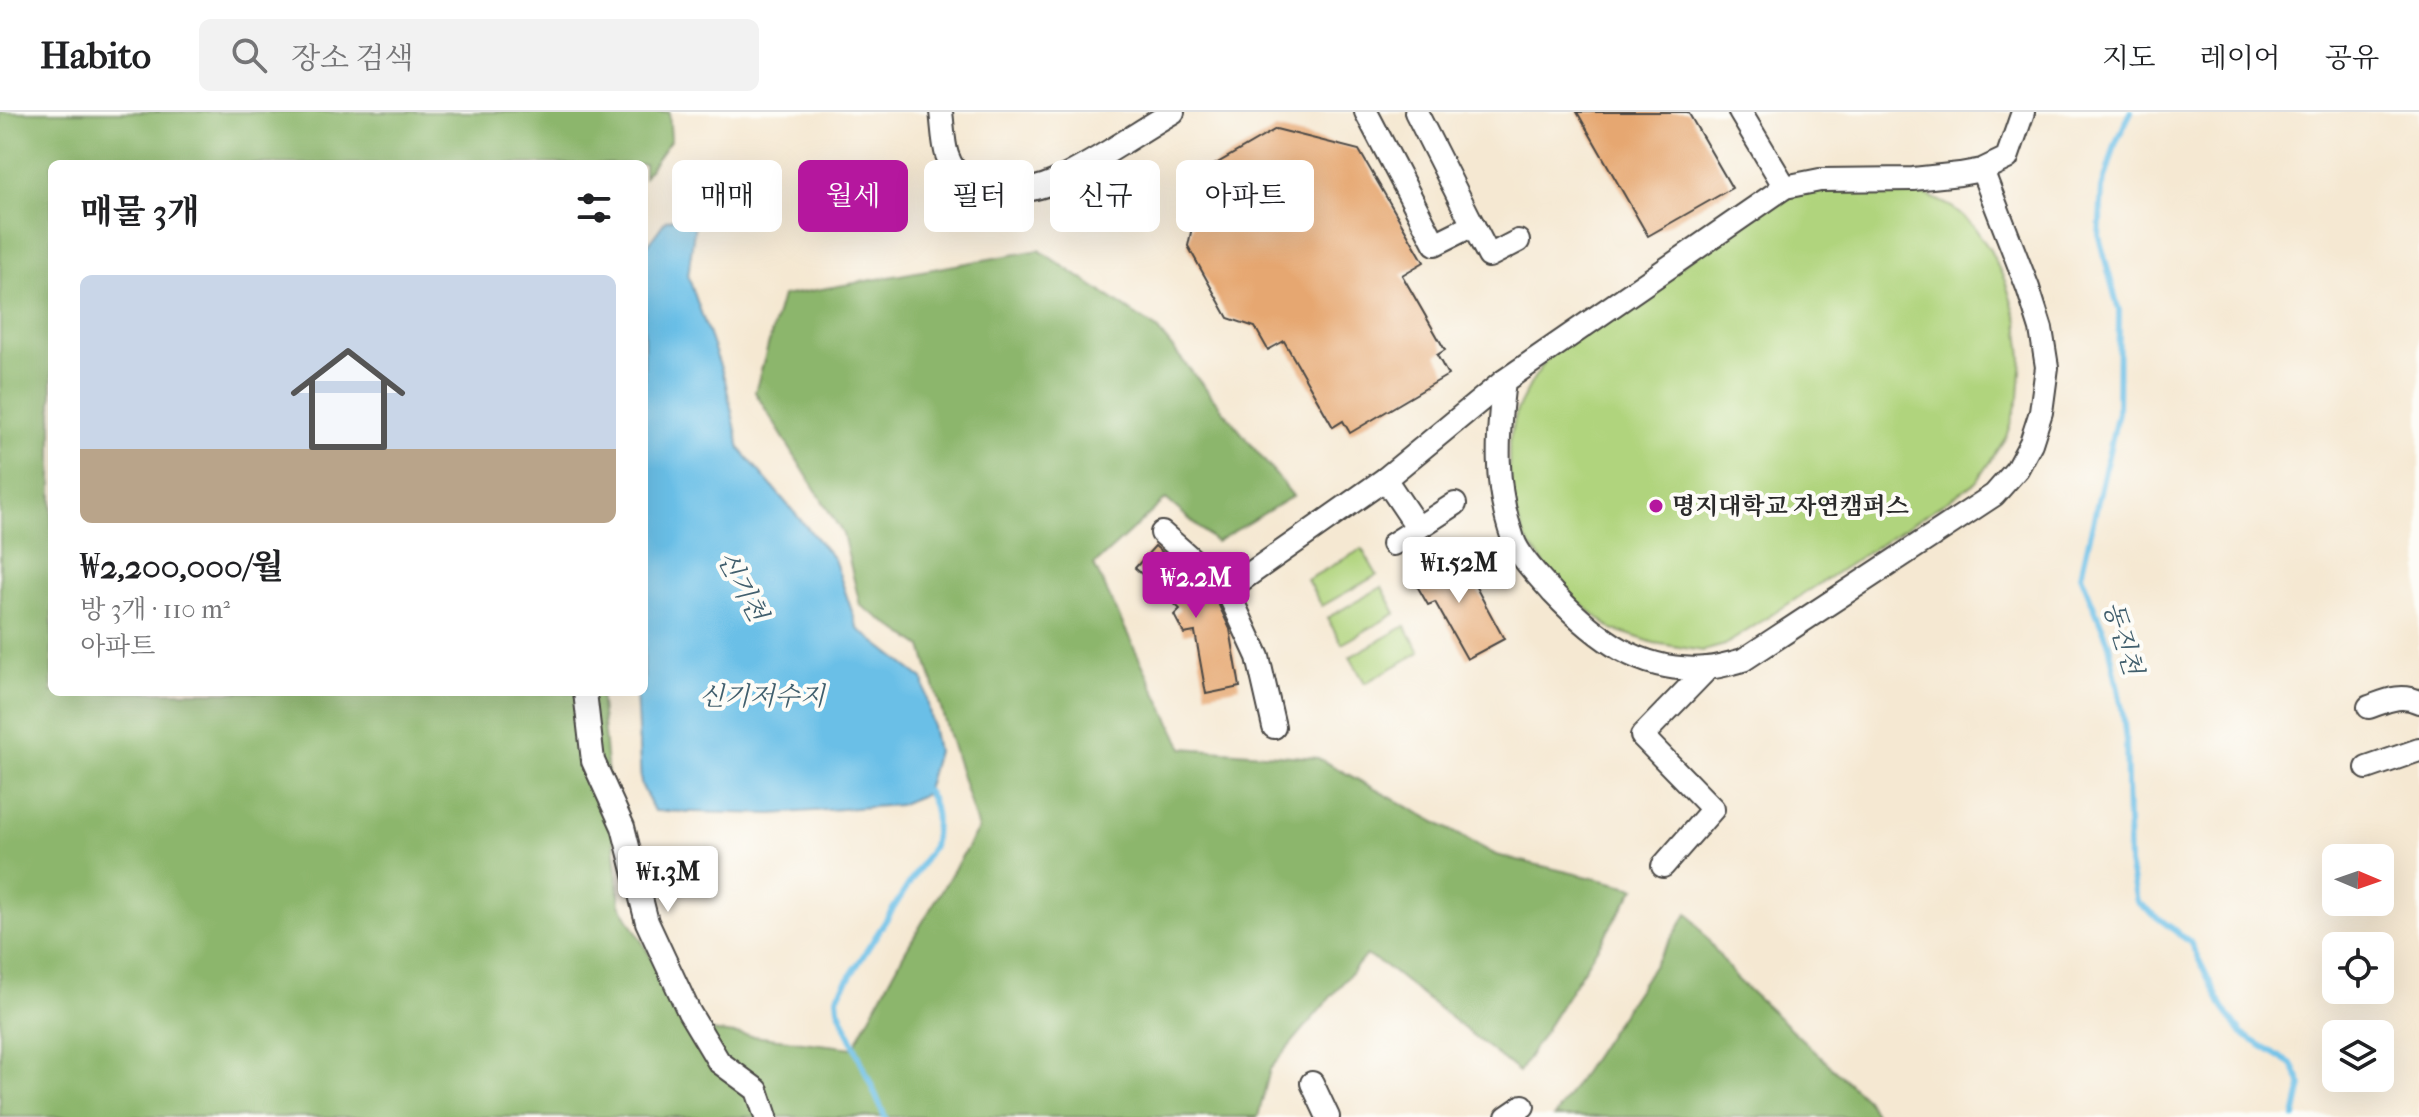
<!DOCTYPE html>
<html lang="ko">
<meta charset="utf-8">
<style>
:root{--surface:#fff;--page:#f2f2f2;--text:#202124;--muted:#757577;--line:#e0e0e0;--accent:#b5179e}
body{margin:0;font-family:"IM FELL French Canon","Noto Serif KR",serif;background:var(--page);color:var(--text);height:100vh;display:flex;flex-direction:column;font-size:30px;white-space:nowrap}
*{box-sizing:border-box;margin:0}
p{font-size:26px;color:var(--muted)}
.icon{flex:none;width:44px;height:44px;fill:none;stroke:currentColor;stroke-width:2;stroke-linecap:round;stroke-linejoin:round}
.map{position:relative;flex:1;overflow:hidden}
.sheet{position:absolute;left:48px;top:48px;width:600px;height:536px;display:flex;flex-direction:column;background:var(--surface);border-radius:12px;box-shadow:0 8px 32px #0002}
.sheet>*{flex:none}
.hud{position:absolute;left:672px;top:48px;width:760px;height:72px;display:flex;gap:16px}
.needle{width:52px;rotate:92deg}
.fabs{position:absolute;left:2322px;top:732px;display:grid;gap:16px}
.fabs a{display:grid;place-items:center;width:72px;height:72px;border-radius:12px;background:var(--surface);box-shadow:0 8px 32px #0002;font-size:40px}
.price{position:absolute;translate:-50% -68px;padding:0 18px;border-radius:8px;background:#fff;color:#222;font-size:26px;line-height:52px;filter:drop-shadow(0 2px 4px #0008)}
.price::after{content:'';position:absolute;left:50%;top:48px;width:24px;height:18px;margin-left:-12px;background:inherit;clip-path:polygon(0 0,100% 0,50% 100%)}
.price.current{background:var(--accent);color:#fff}
ul{padding:0;list-style:none}
li{display:grid;align-content:center;gap:16px;height:424px;padding:0 32px}
li+li{border-top:2px solid var(--line)}
li span{display:grid;place-items:center;height:248px;border-radius:12px;color:#555}
li>.icon{margin-inline-start:auto}
span .icon{width:144px;height:144px;fill:#fffc;stroke-width:1}
li b{font-size:34px}
h2{display:flex;justify-content:space-between;align-items:center;height:96px;padding:0 32px;font-size:34px}
.pill{padding:0 28px;border-radius:12px;background:var(--surface);box-shadow:0 8px 32px #0002;font-size:28px;line-height:72px}
.pill.current{background:var(--accent);color:#fff}
header{display:flex;align-items:center;gap:48px;box-sizing:border-box;height:112px;padding:0 40px;background:var(--surface);border-bottom:2px solid var(--line)}
header strong{font-size:38px}
nav{display:flex;gap:44px;margin-inline-start:auto;font-size:28px}
.search{width:560px;height:72px;background:var(--page);display:flex;align-items:center;gap:20px;box-sizing:border-box;padding:0 28px;border-radius:12px;color:var(--muted);font-size:30px}
.map>svg:first-child{display:block}
.green{fill:#b0d47d;stroke:#6e8054;stroke-width:2}
.forest{fill:#8cb66c;stroke:#5c704c;stroke-width:2}
.water{fill:#6bbfe7;stroke:#4b7589;stroke-width:2}
.lines{fill:none;stroke-linecap:round;stroke-linejoin:round}
.stream{stroke:#6bbfe7;stroke-width:6}
.building{fill:#e6a771}
.minor-casing{stroke:#494744;stroke-width:26}
.minor{stroke:#fff;stroke-width:22}
.poi-dot{fill:#b5179e;stroke:#fdfcf7;stroke-width:3}
.labels{text-anchor:middle;dominant-baseline:central;stroke-width:8;stroke-linejoin:round;paint-order:stroke}
.poi-label{font-size:24px;font-weight:bold;fill:#2b2b2b;stroke:#fdfcf7;text-anchor:start}
.water-label{font-size:26px;font-style:italic;fill:#415f6d;stroke:#fdfcf7}
</style>
<header>
<strong>Habito</strong>
<div class="search"><svg class="icon" aria-label="search" viewBox="0 0 24 24"><circle cx="10" cy="10" r="6"/><path d="M15 15l6 6"/></svg>장소 검색</div>
<nav><a>지도</a><a>레이어</a><a>공유</a></nav>
</header>
<div class="map">
<svg width="2419" height="1005" viewBox="0 0 2419 1005">
<rect width="100%" height="100%" fill="#fdfcf7"/>
<filter id="ink" filterUnits="userSpaceOnUse"><feTurbulence type="fractalNoise" baseFrequency=".0125" numOctaves="2"/><feDisplacementMap in="SourceGraphic" scale="16" xChannelSelector="R" yChannelSelector="G"/><feConvolveMatrix kernelMatrix="1 2 1 2 8 2 1 2 1" color-interpolation-filters="sRGB"/></filter>
<filter id="wash" filterUnits="userSpaceOnUse"><feTurbulence type="fractalNoise" baseFrequency=".006" numOctaves="4" result="noise"/><feDisplacementMap in="SourceGraphic" scale="32" xChannelSelector="R" yChannelSelector="G"/><feGaussianBlur stdDeviation="1.8" result="paint"/><feColorMatrix in="noise" values="0 0 0 0 0 0 0 0 0 0 0 0 0 0 0 0 0 1.4 0 .05"/><feComposite in="paint" operator="in"/></filter>
<g filter="url(#wash)">
<rect width="100%" height="100%" fill="#f5e8d2"/>
<g class="green">
<polygon points="1883,71 1919,79 1952,95 1974,115 1990,138 2005,169 2018,209 2022,245 2019,285 2006,325 1976,370 1725,533 1703,539 1654,531 1612,517 1565,479 1525,427 1517,404 1509,361 1509,330 1517,298 1532,269 1552,239 1800,75"/>
<polygon points="1362,437 1377,463 1322,494 1307,468"/>
<polygon points="1382,475 1396,501 1342,532 1327,506"/>
<polygon points="1405,514 1420,540 1365,571 1350,545"/>
</g>
<g class="forest">
<polygon points="0,0 669,0 671,27 644,65 644,52 52,52 52,580 600,580 620,792 693,917 853,936 906,838 978,717 922,535 860,493 843,422 755,280 782,184 1039,138 1157,217 1293,384 1216,430 1166,387 1094,453 1183,636 1318,646 1496,743 1635,776 1519,960 1384,853 1366,843 1270,957 1258,1005 0,1005"/>
<polygon points="1688,801 1736,866 1866,987 1877,1005 1554,1005"/>
</g>
<polygon class="water" points="696,103 688,164 725,268 740,337 834,447 858,517 923,567 937,639 925,682 899,693 771,702 654,699 641,672 636,580 644,580 644,138 666,108"/>
<g class="lines">
<g class="stream">
<polyline points="2131,0 2116,30 2102,77 2099,125 2119,199 2118,300 2081,463 2109,532 2123,602 2126,629 2129,752 2137,790 2190,830 2223,896 2242,922 2292,952 2302,973 2295,1005"/>
<polyline points="693,108 725,52"/>
<path d="M885,1005L838,896L837,885L933,734C937,714 939,690 922,675"/>
</g>
</g>
<g id="blocks">
<g class="building">
<polygon points="1577,0 1688,0 1732,76 1648,124"/>
<polygon points="1276,17 1359,38 1424,150 1402,163 1445,238 1437,243 1448,263 1350,321 1343,309 1333,315 1284,229 1268,238 1255,215 1228,206 1188,134 1204,59"/>
<polygon points="1155,434 1216,487 1230,517 1240,575 1206,582 1195,520 1184,522 1174,503 1180,497 1135,456"/>
<polygon points="1457,440 1504,527 1467,547 1435,490 1428,493 1412,465"/>
</g>
</g>
</g>
<g filter="url(#ink)">
<use href="#blocks" fill-opacity="0" stroke="#494744" stroke-width="2"/>
<g class="lines">
<defs>
<g id="minor">
<path d="M941,0C943,14 943,30 947,43C963,90 1024,85 1060,67C1099,48 1135,22 1173,0"/>
<polyline points="1366,0 1435,132 1473,113 1416,0"/>
<polyline points="1740,0 1785,75"/>
<path d="M1982,58L2028,176L2041,217L2047,255L2041,300L2031,331L2017,357L1994,383L1743,548C1732,551 1719,555 1707,556C1641,562 1596,526 1553,481C1541,467 1519,445 1513,427C1494,373 1497,325 1504,269L1785,75L1820,68L1913,67L1960,62L1982,58L2007,46L2023,0"/>
<polyline points="1473,113 1489,144 1518,129"/>
<polyline points="1385,367 1418,416 1455,392"/>
<polyline points="1162,421 1227,478"/>
<polyline points="1393,432 1418,416"/>
<polyline points="585,580 593,649 623,715 647,810 689,900 719,950 757,978 766,1005"/>
<path d="M2369,595C2386,589 2401,581 2419,590"/>
<polyline points="1274,615 1258,545 1227,478 1385,367 1504,269"/>
<polyline points="2367,656 2419,638"/>
<polyline points="1663,754 1713,697 1642,624 1708,556"/>
<polyline points="1312,971 1328,1005"/>
<polyline points="1507,1005 1523,994"/>
</g>
</defs>
<use href="#minor" class="minor-casing"/>
<use href="#minor" class="minor"/>
</g>
</g>
<circle class="poi-dot" cx="1656" cy="394" r="8"/>
<g class="labels">
<g class="poi-label">
<text x="1672" y="394">명지대학교 자연캠퍼스</text>
</g>
<g class="water-label">
<text transform="translate(742 474) rotate(62)">신기천</text>
<text transform="translate(2123 526) rotate(73)">동진천</text>
<text x="762" y="584">신기저수지</text>
</g>
</g>
</svg>
<div class="fabs">
<a><svg class="needle" viewBox="-14 -14 28 28"><path d="M0-13l5 13h-10z" fill="#e53935"/><path d="M0 13l5-13h-10z" fill="#757577"/></svg></a>
<a><svg class="icon" aria-label="locate" viewBox="0 0 24 24"><circle cx="12" cy="12" r="6"/><path d="M12 2v4M12 18v4M2 12h4M18 12h4"/></svg></a>
<a><svg class="icon" aria-label="layers" viewBox="0 0 24 24"><path d="M12 4l9 5-9 5-9-5zM3 14l9 5 9-5"/></svg></a>
</div>
<b class="price" style="left:1459px;top:493px">₩1.52M</b>
<b class="price current" style="left:1196px;top:508px">₩2.2M</b>
<b class="price" style="left:668px;top:802px">₩1.3M</b>
<div class="hud">
<a class="pill">매매</a>
<a class="pill current">월세</a>
<a class="pill">필터</a>
<a class="pill">신규</a>
<a class="pill">아파트</a>
</div>
<section class="sheet">
<h2>매물 3개<svg class="icon" aria-label="filters" viewBox="0 0 24 24"><path d="M4 7h16M4 17h16"/><circle cx="9" cy="7" r="2"/><circle cx="15" cy="17" r="2"/></svg></h2>
<ul>
<li><span style="background:linear-gradient(#c9d6e8 70%,#b9a48a 0)"><svg class="icon" aria-label="home" viewBox="0 0 24 24"><path d="M3 11l9-7 9 7M6 9v11h12V9"/></svg></span><div><b>₩2,200,000/월</b><p>방 3개 · 110 m²</p><p>아파트</p></div></li>
</ul>
</section>
</div>
